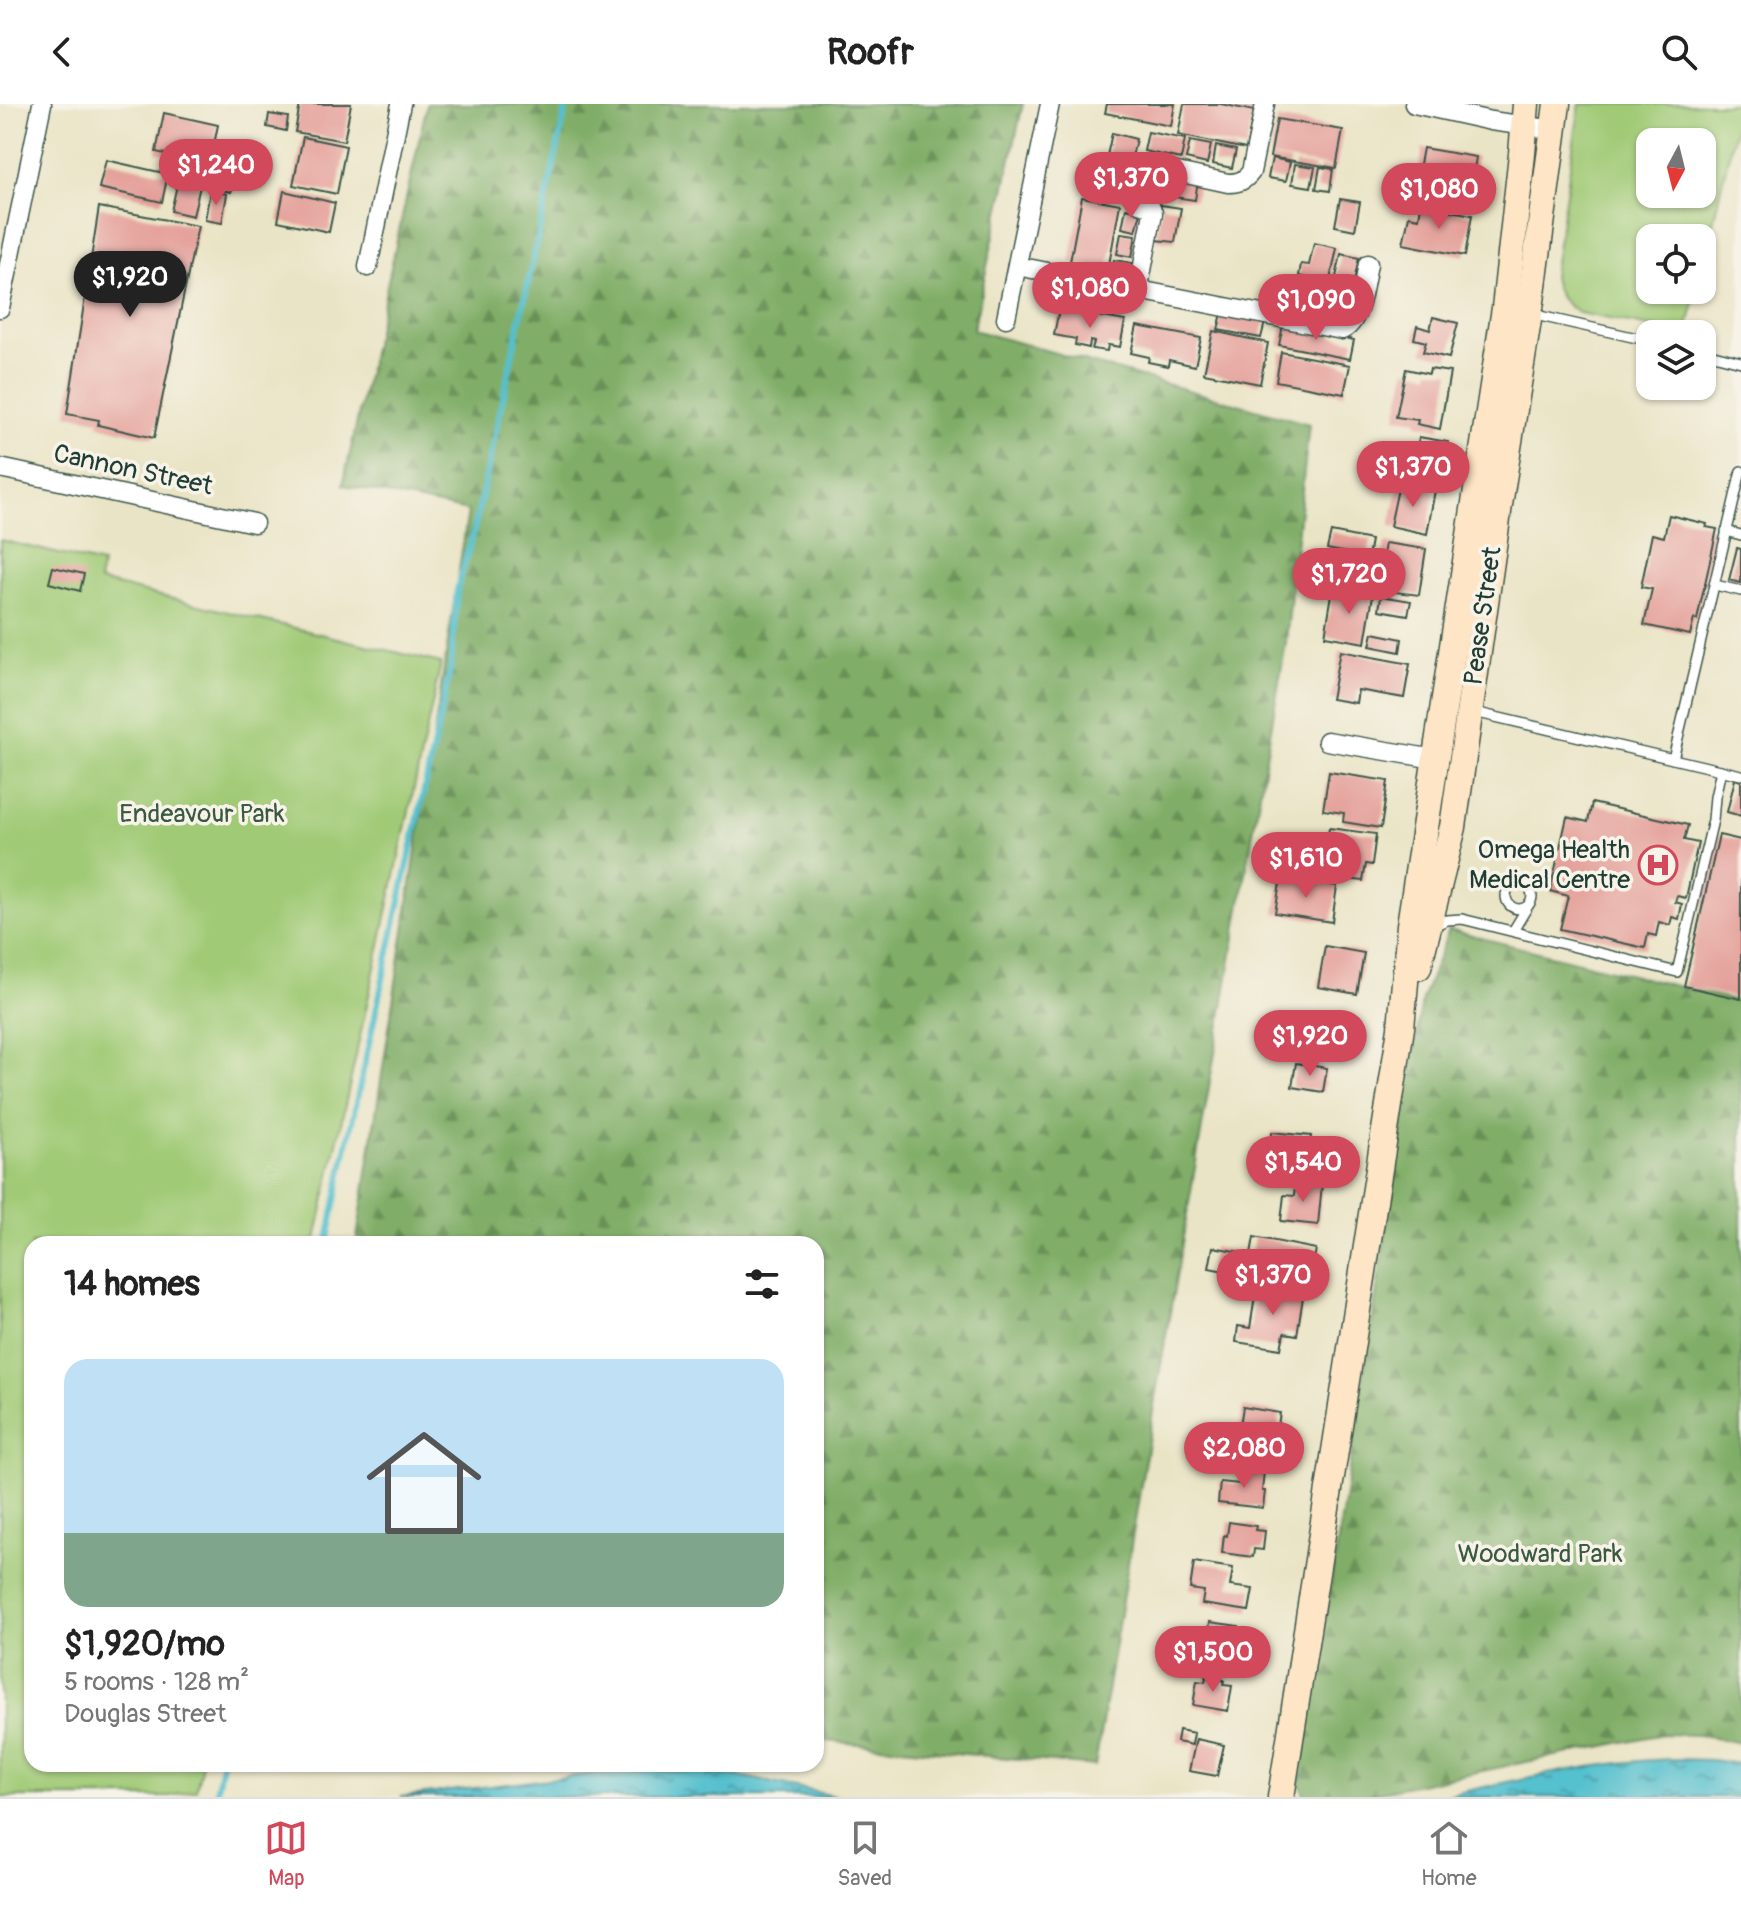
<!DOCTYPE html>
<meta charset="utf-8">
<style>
:root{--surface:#fff;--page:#f6f6f6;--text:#222;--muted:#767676;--line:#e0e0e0;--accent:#d1495b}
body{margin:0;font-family:Pangolin,sans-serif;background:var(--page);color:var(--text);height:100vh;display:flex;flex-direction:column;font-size:30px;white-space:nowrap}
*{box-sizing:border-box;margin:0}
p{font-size:26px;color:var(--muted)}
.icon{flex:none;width:44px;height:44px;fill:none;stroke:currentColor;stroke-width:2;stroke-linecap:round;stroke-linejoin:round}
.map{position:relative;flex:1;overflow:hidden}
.details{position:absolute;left:24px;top:1132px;width:800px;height:536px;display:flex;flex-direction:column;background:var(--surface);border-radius:24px;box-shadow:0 2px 6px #0004}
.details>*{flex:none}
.needle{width:52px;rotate:187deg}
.tools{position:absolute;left:1636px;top:24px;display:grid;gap:16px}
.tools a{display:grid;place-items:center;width:80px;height:80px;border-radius:16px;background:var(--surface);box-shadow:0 2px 6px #0004;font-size:40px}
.price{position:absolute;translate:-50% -68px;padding:0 18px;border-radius:28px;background:var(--accent);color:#fff;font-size:26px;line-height:52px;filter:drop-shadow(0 2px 4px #0008)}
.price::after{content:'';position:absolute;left:50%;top:48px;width:24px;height:18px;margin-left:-12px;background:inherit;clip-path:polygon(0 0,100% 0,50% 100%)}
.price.active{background:#222;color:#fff}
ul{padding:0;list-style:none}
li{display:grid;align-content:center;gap:16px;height:424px;padding:0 40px}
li+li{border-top:2px solid var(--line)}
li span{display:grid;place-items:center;height:248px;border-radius:24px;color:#555}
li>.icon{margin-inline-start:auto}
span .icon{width:144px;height:144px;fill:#fffc;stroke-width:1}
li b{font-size:34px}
h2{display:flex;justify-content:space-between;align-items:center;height:96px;padding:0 40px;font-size:34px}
header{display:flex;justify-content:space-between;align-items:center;height:104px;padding:0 40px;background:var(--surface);font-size:36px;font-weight:700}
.tabs{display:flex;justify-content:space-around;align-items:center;height:112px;border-top:2px solid var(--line);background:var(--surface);font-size:22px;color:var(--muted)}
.tabs a{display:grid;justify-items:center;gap:4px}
.tabs .active{color:var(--accent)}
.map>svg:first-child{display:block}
.forest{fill:url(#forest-firs);stroke:#50764e;stroke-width:2}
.green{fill:#a0ca76;stroke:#608455;stroke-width:2;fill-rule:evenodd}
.water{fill:url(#water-ripples);stroke:#3a7e81;stroke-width:2}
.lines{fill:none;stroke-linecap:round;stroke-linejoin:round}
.stream{stroke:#54c0ce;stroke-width:6}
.building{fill:#e49f99}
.lane-casing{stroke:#3d564a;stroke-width:12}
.street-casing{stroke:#3d564a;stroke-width:21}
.secondary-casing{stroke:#3d564a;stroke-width:29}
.lane{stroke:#fff;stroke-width:9}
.street{stroke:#fff;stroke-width:18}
.secondary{stroke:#fde5c5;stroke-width:26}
.labels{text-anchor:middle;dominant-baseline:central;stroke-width:7;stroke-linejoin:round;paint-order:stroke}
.street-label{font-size:26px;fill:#1f3d34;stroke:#f7f3e8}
.park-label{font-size:26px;fill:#395941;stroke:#f7f3e8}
.poi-label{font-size:26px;fill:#1f3d34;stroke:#f7f3e8;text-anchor:end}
</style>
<header><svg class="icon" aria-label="back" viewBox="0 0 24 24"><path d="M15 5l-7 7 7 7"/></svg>Roofr<svg class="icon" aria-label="search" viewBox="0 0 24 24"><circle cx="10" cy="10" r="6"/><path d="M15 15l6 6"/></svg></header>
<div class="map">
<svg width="1741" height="1693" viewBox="0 0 1741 1693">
<defs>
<pattern id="forest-firs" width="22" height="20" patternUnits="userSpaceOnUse" patternTransform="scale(2)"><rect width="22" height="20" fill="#80ae67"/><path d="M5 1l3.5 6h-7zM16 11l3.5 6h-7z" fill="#688f56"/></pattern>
<pattern id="water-ripples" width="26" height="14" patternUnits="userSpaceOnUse" patternTransform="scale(2)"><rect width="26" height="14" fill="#54c0ce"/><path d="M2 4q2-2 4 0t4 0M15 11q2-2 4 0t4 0" fill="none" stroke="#459da8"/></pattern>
</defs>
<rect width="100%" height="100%" fill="#f7f3e8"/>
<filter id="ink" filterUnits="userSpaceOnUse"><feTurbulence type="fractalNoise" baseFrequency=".0125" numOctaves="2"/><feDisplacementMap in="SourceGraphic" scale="16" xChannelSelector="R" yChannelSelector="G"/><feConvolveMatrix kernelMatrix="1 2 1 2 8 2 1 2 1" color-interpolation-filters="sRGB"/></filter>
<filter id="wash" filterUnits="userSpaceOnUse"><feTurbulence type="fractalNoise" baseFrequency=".006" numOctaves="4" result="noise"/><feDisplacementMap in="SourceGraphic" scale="32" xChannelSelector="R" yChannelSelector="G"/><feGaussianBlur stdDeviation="1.8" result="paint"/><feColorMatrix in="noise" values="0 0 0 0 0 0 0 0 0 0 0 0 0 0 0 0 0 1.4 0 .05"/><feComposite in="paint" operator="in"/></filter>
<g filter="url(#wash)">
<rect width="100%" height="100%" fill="#eae4c6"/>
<g class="forest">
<polygon points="427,0 1023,0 973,226 1309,320 1286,538 1155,1295 1095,1662 816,1636 816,1140 356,1140 468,407 343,381"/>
<polygon points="1449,826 1741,898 1741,1639 1698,1631 1663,1630 1356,1693 1305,1693 1300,1680 1422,896"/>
</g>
<g class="green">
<path d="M1580,0H1741L1702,164V134H1650V186H1697L1686,230L1579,209C1563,199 1556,191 1553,172ZM1702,38V90H1650V38Z"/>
<polygon points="0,436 102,460 99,477 441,559 315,1140 32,1140 32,1660 202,1660 196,1686 166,1693 0,1693"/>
</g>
<g class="water">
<path d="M1672,1655L1712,1656L1741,1660V1693H1441C1517,1675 1594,1658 1672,1655Z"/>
<polygon points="623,1666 686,1667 746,1673 839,1693 401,1693"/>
</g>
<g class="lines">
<g class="stream">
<polyline points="327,1140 348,1036 451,562 457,486 475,422 567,0"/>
<polyline points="215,1693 222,1660"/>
</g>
</g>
<g id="blocks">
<g class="building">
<polygon points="300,0 351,0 344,37 295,28"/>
<polygon points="1107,0 1175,0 1171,22 1105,9"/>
<polygon points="1184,0 1221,0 1254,7 1246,45 1178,31"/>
<polygon points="164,9 218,21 210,60 156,48"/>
<polygon points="269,10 288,13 286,27 267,23"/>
<polygon points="1277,15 1343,26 1336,64 1270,53"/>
<polygon points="1148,28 1185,35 1181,55 1144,47"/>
<polygon points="1112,29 1136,35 1123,93 1099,88"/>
<polygon points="303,33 346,42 337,90 293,81"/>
<polygon points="1190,37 1211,41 1207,60 1186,55"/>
<polygon points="1216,42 1236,46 1232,64 1213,60"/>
<polygon points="1423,44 1476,53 1471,84 1417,76"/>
<polygon points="1272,54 1290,58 1286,77 1268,74"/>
<polygon points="106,56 168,70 162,98 99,84"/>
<polygon points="1295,60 1315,63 1311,83 1292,80"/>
<polygon points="1320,63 1333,65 1330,87 1316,85"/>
<polygon points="219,68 236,73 231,88 221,86 223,80 216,78"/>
<polygon points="1154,69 1168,71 1165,91 1151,89"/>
<polygon points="1178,73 1198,76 1195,96 1174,93"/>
<polygon points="178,77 200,82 193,112 171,107"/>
<polygon points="210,87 227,90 222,119 205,116"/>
<polygon points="284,87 335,99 329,128 278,117"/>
<polygon points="1082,93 1120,100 1108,166 1070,158"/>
<polygon points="1340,95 1360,98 1355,126 1335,122"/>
<polygon points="1161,101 1181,104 1175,138 1156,136"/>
<polygon points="1421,101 1472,111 1465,152 1403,140 1409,112 1419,114"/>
<polygon points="99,103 198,122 154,334 98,321 99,316 67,310"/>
<polygon points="1126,104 1141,108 1136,127 1122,124"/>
<polygon points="1121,129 1136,131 1132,153 1117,150"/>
<polygon points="1314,139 1337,144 1323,211 1300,206 1303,189 1295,187 1298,175 1306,177 1307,174 1299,172 1301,160 1309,161"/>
<polygon points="1341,150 1359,154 1353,182 1335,178"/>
<polygon points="1114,156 1132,159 1130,170 1112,167"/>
<polygon points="1332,184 1350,187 1345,214 1328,211"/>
<polygon points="1059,205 1125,217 1120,243 1108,241 1107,247 1092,245 1094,238 1090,237 1089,244 1075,241 1076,235 1054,231"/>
<polygon points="1222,209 1265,218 1261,234 1218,226"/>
<polygon points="1433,213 1458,219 1449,254 1423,248 1426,238 1414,235 1417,222 1430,226"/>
<polygon points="1283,221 1354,236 1350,255 1279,241"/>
<polygon points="1137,222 1201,234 1195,262 1169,256 1168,262 1148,258 1149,253 1131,249"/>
<polygon points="1213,227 1268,239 1260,280 1204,269"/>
<polygon points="1281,248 1350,261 1344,290 1276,277"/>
<polygon points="1406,265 1429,270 1430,265 1450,268 1440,325 1417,320 1418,316 1396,313"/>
<polygon points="1419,333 1448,338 1444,359 1438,358 1435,373 1413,369"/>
<polygon points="1399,380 1435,386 1427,430 1390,422"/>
<polygon points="1669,411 1707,420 1706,423 1717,425 1697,516 1694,515 1690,531 1644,521 1652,485 1641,483 1652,430 1664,433"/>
<polygon points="1331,428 1371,436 1368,453 1327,445"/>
<polygon points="1385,439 1426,445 1419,491 1378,486"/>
<polygon points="1737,444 1741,445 1741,479 1729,476"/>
<polygon points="53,463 84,470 80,487 49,479"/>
<polygon points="1333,484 1373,491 1365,539 1325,532"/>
<polygon points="1381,492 1411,497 1408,511 1379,506"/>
<polygon points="1373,529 1402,535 1400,548 1370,542"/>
<polygon points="1340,547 1410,560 1404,594 1358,586 1356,599 1331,595"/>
<polygon points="1329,668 1388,677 1381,724 1343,718 1344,709 1323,706"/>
<polygon points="1735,675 1741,677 1741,712 1727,708"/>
<polygon points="1592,699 1688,721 1684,736 1698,739 1686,794 1677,792 1675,798 1682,800 1679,815 1672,813 1670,821 1659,818 1656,832 1648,830 1645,844 1560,825 1568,792 1550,787 1567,713 1588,718"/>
<polygon points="1329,724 1376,730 1372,761 1366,760 1363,777 1322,772"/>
<polygon points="1719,731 1741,736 1741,895 1684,882"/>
<polygon points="1281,748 1300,749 1298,769 1280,768"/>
<polygon points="1281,773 1337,782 1332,818 1275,809"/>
<polygon points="1325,842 1364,849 1357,890 1318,883"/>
<polygon points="1317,911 1347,915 1343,940 1314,935"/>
<polygon points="1296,959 1327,964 1323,988 1292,983"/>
<polygon points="1272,1028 1311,1032 1308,1059 1270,1055"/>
<polygon points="1296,1077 1322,1080 1318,1121 1281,1117 1284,1091 1294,1092"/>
<polygon points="1254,1133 1316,1145 1311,1171 1252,1159 1250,1172 1209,1164 1213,1143 1251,1150"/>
<polygon points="1257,1180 1304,1187 1297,1231 1284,1229 1281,1245 1236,1238 1238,1222 1250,1224"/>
<polygon points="1243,1303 1280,1309 1276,1333 1239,1327"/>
<polygon points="1242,1364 1264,1367 1262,1387 1265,1387 1263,1404 1218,1399 1220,1378 1240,1380"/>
<polygon points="1229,1418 1256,1422 1255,1426 1265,1427 1263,1446 1254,1445 1253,1453 1222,1449 1224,1431 1227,1432"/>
<polygon points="1194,1458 1233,1464 1230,1482 1253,1485 1249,1507 1202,1500 1204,1487 1190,1485"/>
<polygon points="1210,1518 1239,1522 1236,1540 1256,1543 1253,1562 1194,1553 1197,1531 1208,1533"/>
<polygon points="1206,1573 1224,1576 1223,1581 1232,1582 1228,1607 1193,1601 1197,1577 1205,1578"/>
<polygon points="1179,1626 1194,1629 1192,1641 1177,1638"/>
<polygon points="1196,1635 1224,1641 1217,1672 1189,1667"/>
</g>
</g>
</g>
<g filter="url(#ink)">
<use href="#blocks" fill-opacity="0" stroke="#3d564a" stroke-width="2"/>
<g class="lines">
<defs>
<g id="lane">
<polyline points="1531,210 1650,237"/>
<polyline points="1702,248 1741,258"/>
<polyline points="1726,427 1741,431"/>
<polyline points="1715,481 1741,487"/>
<polyline points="1474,608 1673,655 1741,367"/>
<polyline points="1673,655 1741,671"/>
<circle cx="1519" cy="792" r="13"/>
<polyline points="1435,821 1447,816 1462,815 1677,868 1713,716 1715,693 1721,666"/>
<polyline points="1513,827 1528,802"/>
</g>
<g id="street">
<polyline points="1414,0 1491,17 1555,26"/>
<path d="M1017,162L1342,226C1361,219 1364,178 1368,160"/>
<polyline points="368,163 401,0"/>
<path d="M1138,187L1153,109L1150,102L1139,99L1135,94L1140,70L1147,63H1154L1228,79C1239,79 1244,77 1251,68L1265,0"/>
<polyline points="0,204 42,0"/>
<polyline points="1006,214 1050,0"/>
<polyline points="0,364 254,419"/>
<polyline points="1327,637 1435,655"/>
</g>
<g id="secondary">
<polyline points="1418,863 1453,723 1499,401 1531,197 1557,0"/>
<polyline points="1281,1693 1401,924 1410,821 1505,204 1522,50 1526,0"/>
</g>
</defs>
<use href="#lane" class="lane-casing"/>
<use href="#street" class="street-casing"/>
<use href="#secondary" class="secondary-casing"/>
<use href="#lane" class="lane"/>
<use href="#street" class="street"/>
<use href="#secondary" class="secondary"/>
</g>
</g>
<defs>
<symbol id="hospital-ring" viewBox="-11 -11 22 22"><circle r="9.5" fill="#f7f3e8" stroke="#d1495b" stroke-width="1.5"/><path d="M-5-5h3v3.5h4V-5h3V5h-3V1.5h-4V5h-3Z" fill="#d1495b"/></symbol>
</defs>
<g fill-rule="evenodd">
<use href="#hospital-ring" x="1636" y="739" width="44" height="44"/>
</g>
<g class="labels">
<g class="street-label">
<text transform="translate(133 366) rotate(12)">Cannon Street</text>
<text transform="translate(1483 512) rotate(-82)">Pease Street</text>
</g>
<g class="park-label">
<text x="202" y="710">Endeavour Park</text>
<text x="1540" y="1450">Woodward Park</text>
</g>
<g class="poi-label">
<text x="1630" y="746">Omega Health<tspan x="1630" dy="30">Medical Centre</tspan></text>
</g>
</g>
</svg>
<div class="tools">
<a><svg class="needle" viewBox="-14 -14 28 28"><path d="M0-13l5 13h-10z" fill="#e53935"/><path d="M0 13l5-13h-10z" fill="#767676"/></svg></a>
<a><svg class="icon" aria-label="locate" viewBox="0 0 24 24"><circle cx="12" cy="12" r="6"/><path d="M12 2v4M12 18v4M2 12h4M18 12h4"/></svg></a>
<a><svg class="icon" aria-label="layers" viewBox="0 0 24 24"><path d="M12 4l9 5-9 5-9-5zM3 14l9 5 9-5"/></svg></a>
</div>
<b class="price" style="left:216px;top:103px">$1,240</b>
<b class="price" style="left:1131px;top:116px">$1,370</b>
<b class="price" style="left:1439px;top:127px">$1,080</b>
<b class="price active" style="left:130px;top:215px">$1,920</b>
<b class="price" style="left:1090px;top:226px">$1,080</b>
<b class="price" style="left:1316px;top:238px">$1,090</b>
<b class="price" style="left:1413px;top:405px">$1,370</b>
<b class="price" style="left:1349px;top:512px">$1,720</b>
<b class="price" style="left:1306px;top:796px">$1,610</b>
<b class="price" style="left:1310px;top:974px">$1,920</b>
<b class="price" style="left:1303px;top:1100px">$1,540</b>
<b class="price" style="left:1273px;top:1213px">$1,370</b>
<b class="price" style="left:1244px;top:1386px">$2,080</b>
<b class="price" style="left:1213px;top:1590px">$1,500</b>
<section class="details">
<h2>14 homes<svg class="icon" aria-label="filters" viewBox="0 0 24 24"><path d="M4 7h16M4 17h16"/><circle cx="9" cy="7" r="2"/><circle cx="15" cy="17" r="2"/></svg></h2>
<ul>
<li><span style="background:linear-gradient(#bfe0f5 70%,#7fa58c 0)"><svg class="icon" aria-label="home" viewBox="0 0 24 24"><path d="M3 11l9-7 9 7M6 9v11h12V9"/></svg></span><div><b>$1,920/mo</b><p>5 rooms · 128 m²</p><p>Douglas Street</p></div></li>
</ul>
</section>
</div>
<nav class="tabs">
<a class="active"><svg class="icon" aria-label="map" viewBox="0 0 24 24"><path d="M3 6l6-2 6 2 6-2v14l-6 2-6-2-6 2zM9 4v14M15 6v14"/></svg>Map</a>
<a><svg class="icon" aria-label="saved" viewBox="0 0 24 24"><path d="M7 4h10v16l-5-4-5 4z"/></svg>Saved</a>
<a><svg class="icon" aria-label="home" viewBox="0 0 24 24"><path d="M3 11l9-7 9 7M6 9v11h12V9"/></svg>Home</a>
</nav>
